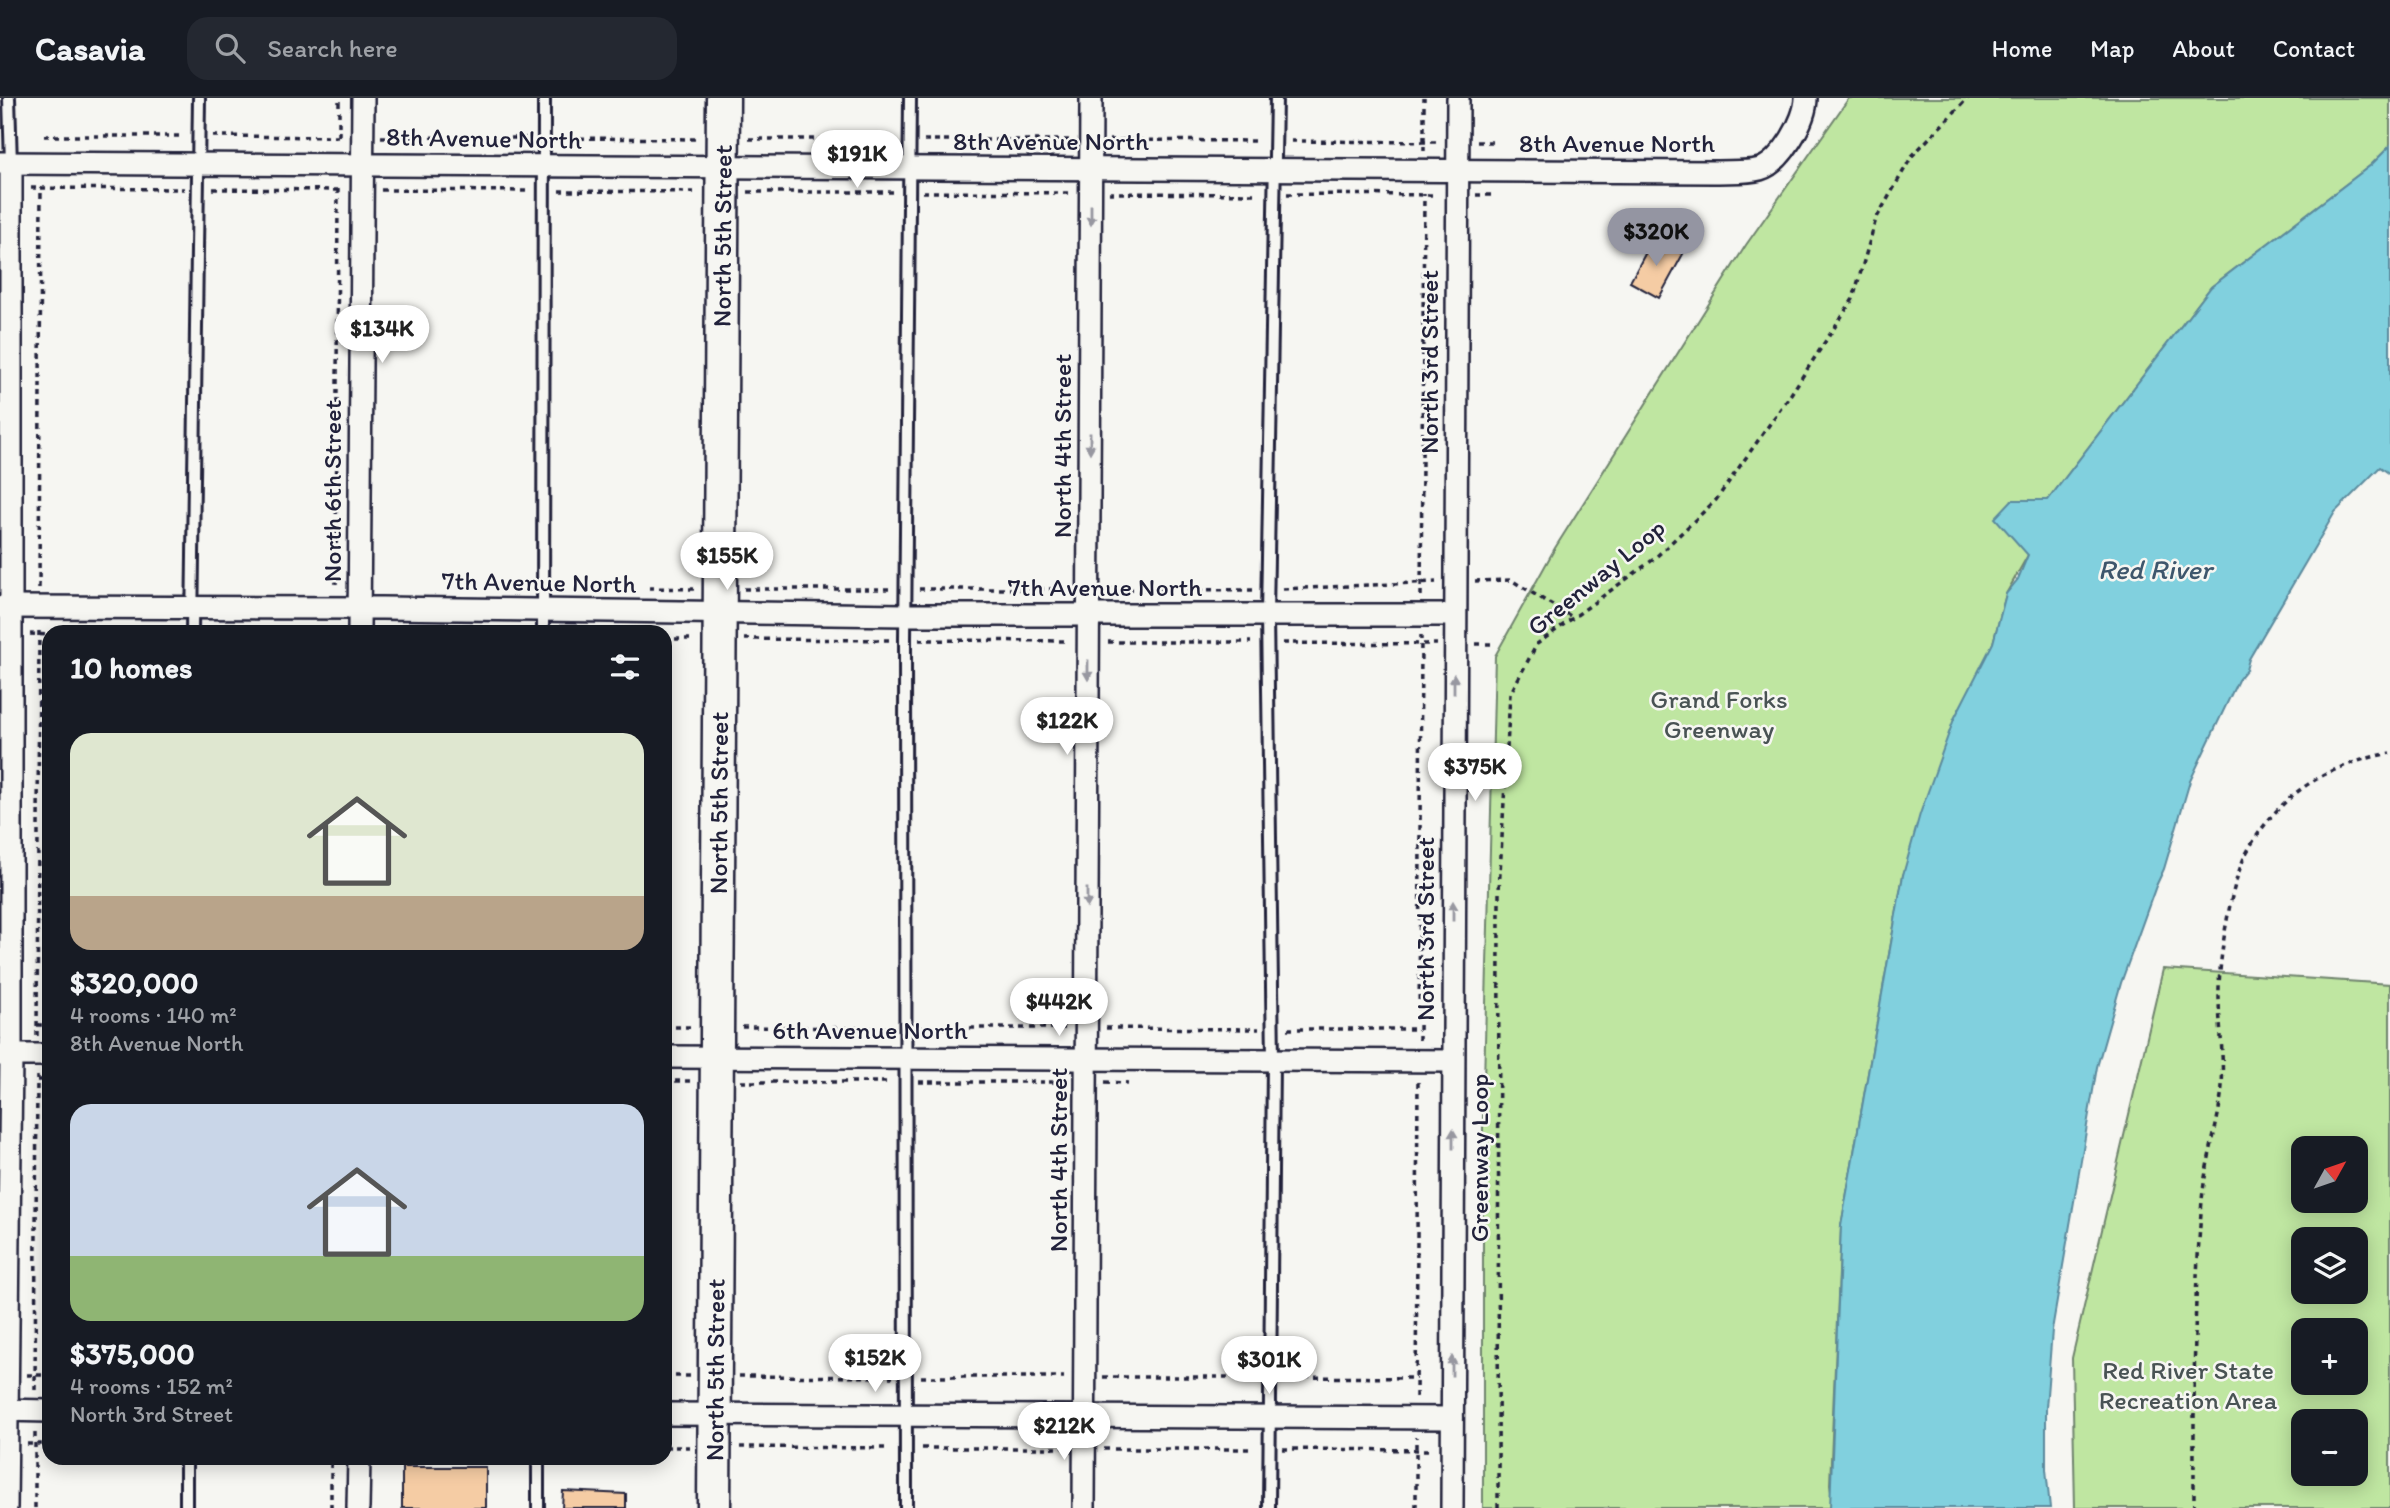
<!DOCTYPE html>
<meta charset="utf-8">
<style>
:root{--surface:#171b24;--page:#242831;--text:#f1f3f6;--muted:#9ea1a6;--line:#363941;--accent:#9495a2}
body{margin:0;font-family:Itim,sans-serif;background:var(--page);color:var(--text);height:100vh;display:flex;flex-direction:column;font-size:26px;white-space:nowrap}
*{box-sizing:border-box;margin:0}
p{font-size:23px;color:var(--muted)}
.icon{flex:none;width:38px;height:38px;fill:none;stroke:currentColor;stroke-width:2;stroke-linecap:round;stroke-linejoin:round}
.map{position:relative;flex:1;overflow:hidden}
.panel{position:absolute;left:42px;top:527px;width:630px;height:840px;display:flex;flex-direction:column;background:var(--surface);border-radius:21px;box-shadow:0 4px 18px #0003}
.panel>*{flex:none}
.needle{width:46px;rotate:50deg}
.controls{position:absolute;left:2291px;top:1038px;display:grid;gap:14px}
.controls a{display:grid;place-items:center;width:77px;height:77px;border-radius:14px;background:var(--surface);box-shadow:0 4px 18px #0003;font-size:35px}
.price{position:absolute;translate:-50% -60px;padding:0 16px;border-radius:24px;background:#fff;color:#222;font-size:23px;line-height:46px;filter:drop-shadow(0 2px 4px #0008)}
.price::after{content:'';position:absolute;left:50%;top:42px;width:21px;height:16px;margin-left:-10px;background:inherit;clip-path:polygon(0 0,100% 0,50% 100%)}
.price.active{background:var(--accent);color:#111}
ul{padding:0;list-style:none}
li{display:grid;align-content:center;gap:14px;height:371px;padding:0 28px}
li span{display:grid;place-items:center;height:217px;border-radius:21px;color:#555}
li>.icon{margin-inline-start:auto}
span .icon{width:126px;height:126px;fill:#fffc;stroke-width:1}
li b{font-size:30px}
h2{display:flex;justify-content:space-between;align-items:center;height:84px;padding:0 28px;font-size:30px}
header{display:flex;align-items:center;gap:42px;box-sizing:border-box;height:98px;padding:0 35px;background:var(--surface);border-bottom:2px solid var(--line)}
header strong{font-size:33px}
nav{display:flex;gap:38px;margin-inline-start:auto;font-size:24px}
.search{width:490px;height:63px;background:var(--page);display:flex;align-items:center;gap:18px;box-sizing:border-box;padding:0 24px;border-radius:21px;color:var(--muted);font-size:26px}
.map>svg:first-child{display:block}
.green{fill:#bfe6a1;stroke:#70846e;stroke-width:2;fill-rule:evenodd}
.water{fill:#81d0de;stroke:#5b8a9d;stroke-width:2}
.building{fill:#f5cca4;stroke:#22223b;stroke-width:2}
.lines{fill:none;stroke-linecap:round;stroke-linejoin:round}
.lane-casing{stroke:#22223b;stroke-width:16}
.street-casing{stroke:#22223b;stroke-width:26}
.primary-casing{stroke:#22223b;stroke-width:37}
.path{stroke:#22223b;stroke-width:3.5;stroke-dasharray:5 5;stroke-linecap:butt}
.lane{stroke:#f6f6f2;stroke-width:10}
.street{stroke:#f6f6f2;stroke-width:21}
.primary{stroke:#f6f6f2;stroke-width:32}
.oneway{fill:#9797a0}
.labels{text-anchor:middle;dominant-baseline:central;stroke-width:5;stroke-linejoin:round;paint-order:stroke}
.street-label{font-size:26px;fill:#22223b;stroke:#f6f6f2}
.park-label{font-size:26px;fill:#495354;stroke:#f6f6f2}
.water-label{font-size:28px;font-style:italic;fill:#3e566c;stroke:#f6f6f2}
</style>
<header>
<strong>Casavia</strong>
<div class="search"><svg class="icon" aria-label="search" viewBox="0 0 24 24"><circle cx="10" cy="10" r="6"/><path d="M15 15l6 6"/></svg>Search here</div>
<nav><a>Home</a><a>Map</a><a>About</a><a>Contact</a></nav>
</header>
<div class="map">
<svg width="2390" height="1410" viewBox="0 0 2390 1410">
<rect width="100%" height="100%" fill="#f6f6f2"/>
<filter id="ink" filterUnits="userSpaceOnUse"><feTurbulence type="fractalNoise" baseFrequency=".0143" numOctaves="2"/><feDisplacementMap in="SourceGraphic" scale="14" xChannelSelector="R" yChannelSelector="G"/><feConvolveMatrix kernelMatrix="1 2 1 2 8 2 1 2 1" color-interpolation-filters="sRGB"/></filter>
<g filter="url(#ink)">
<g class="green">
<polygon points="1849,0 2390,0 2390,48 2371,67 2211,189 2048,402 2012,402 2028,457 2006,496 1993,545 1903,777 1841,1128 1830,1386 1833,1410 1483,1410 1483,1022 1495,558 1555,450 1746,147"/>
<path d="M2163,871L2390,886V1410H2075L2072,1260ZM2303,1050H2356V1102H2303ZM2303,1141H2356V1194H2303ZM2303,1232H2356V1284H2303ZM2303,1323H2356V1376H2303Z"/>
</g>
<polygon class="water" points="2390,48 2390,376 2380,369 2335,414 2249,561 2246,572 2238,582 2190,683 2164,771 2156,788 2121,885 2097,969 2052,1232 2046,1310 2046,1371 2050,1410 1830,1410 1841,1128 1903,777 1920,716 1954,621 1993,545 2006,496 2018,481 2028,457 1995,420 2012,402 2048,402 2211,189 2371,67"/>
<g class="building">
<polygon points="1653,141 1683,156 1659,200 1630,184"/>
<rect x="402" y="1369" width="84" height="41"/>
<polygon points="563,1393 626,1396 626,1410 562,1410"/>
</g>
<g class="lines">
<defs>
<g id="lane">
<polyline points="9,0 11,66"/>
<polyline points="192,534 199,0"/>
<polyline points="543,534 544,0"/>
<polyline points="186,1360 186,1410"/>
<polyline points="538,1360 538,1410"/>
<polyline points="906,1410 905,542 910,0"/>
<polyline points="1269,1410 1273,962 1267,517 1276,0"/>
</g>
<g id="street">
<path d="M0,65L1715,74C1729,73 1746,75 1760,71C1781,65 1806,22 1806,0"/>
<polyline points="0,509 382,510 905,517 1455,517"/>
<polyline points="359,534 363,0"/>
<polyline points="0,957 49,957"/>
<polyline points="665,959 1453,963"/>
<polyline points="0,1312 49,1313"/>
<polyline points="665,1316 1452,1320"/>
<polyline points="6,1410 11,957 11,66"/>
<polyline points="358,1410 359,1360"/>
<polyline points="1084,1410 1091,0"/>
<polyline points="1452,1410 1458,0"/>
</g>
<g id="primary">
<path id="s1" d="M714,1410L723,0"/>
</g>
</defs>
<use href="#lane" class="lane-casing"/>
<use href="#street" class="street-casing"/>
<use href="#primary" class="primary-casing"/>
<g class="path">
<polyline points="44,38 184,38"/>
<polyline points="213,38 342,39"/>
<polyline points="339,38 339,0"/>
<polyline points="381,39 527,40"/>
<polyline points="560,40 699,41"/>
<polyline points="749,41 895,41"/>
<polyline points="924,42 1070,42"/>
<polyline points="1109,42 1259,43"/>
<polyline points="1291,43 1437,44"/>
<polyline points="1477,44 1496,44"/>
<polyline points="1424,53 1424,0"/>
<polyline points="31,90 184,91"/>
<polyline points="213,91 342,92"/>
<polyline points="381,92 531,93"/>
<polyline points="559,93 699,94"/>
<polyline points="748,94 895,94"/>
<polyline points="923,94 1070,95"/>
<polyline points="1109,95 1259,96"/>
<polyline points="1287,96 1437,97"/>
<polyline points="1476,97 1495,97"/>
<polyline points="1475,483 1511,482 1574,520"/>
<polyline points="336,486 338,91"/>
<polyline points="39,490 41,89"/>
<polyline points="649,490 694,491"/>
<polyline points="744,491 890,491"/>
<polyline points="919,491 1069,491"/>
<polyline points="1108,491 1254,492"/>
<polyline points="1283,491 1436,484"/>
<polyline points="1421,498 1424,96"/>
<polyline points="30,536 49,537"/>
<polyline points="665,541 695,541"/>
<polyline points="744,541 891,542"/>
<polyline points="919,542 1069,543"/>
<polyline points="1108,544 1251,544"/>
<polyline points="1283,545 1437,546"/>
<polyline points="1476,546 1491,546"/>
<polyline points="37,927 49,927"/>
<polyline points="665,929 692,929"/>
<polyline points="742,929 892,930"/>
<polyline points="920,930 1067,930"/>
<polyline points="1106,930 1259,931"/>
<polyline points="1288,931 1419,931"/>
<polyline points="37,938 39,530"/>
<polyline points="1419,942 1421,537"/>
<polyline points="37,982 49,982"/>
<polyline points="665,983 691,983"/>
<polyline points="741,984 890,984"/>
<polyline points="919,984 1065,984"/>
<polyline points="1105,984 1128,985"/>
<polyline points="27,1277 49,1277"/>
<polyline points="665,1278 690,1278"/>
<polyline points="739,1278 893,1279"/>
<polyline points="921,1279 1064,1279"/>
<polyline points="1103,1279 1257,1279"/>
<polyline points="1285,1279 1416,1280"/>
<polyline points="35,1292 37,978"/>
<polyline points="1416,1299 1418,982"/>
<polyline points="27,1346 49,1346"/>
<polyline points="665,1349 691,1349"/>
<polyline points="740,1349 890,1350"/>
<polyline points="922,1350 1065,1350"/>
<polyline points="1104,1351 1254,1351"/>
<polyline points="1283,1351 1433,1352"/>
<polyline points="35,1410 35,1335"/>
<polyline points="331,1410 331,1360"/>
<polyline points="1416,1410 1416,1339"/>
<polyline points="1498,1410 1499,793 1510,596 1537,546 1654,461 1716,402 1791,296 1853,201 1876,121 1912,58 1968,0"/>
<path d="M2194,1410C2194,1307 2193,1205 2202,1103C2205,1064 2219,1027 2222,988C2224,958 2219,928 2219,898C2218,864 2231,783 2247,754C2280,695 2325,668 2390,655"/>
</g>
<use href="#lane" class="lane"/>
<use href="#street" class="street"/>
<use href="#primary" class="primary"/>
</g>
<defs><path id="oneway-solid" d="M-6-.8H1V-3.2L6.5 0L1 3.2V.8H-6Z" transform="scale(1.75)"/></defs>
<g class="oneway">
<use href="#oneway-solid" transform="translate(1091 117) rotate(90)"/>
<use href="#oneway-solid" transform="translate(1090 345) rotate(90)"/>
<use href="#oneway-solid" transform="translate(1088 572) rotate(90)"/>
<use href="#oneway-solid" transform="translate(1454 586) rotate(-90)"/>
<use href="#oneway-solid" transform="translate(1087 800) rotate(90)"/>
<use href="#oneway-solid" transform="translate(1453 813) rotate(-90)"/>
<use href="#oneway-solid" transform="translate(1453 1041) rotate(-90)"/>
<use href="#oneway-solid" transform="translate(1452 1268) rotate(-90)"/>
</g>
</g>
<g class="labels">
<g class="street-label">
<text transform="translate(484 40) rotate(1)">8th Avenue North</text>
<text x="1051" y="43">8th Avenue North</text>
<text x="1617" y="45">8th Avenue North</text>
<text stroke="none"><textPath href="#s1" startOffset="1272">North 5th Street</textPath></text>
<text transform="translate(1429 264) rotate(-90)">North 3rd Street</text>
<text transform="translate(1062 348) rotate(-90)">North 4th Street</text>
<text transform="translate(332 393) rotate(-90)">North 6th Street</text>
<text transform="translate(1596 479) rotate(-39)">Greenway Loop</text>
<text transform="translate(539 484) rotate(1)">7th Avenue North</text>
<text x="1105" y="489">7th Avenue North</text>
<text stroke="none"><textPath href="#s1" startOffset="705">North 5th Street</textPath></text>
<text transform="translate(1425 831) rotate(-90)">North 3rd Street</text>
<text x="870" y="932">6th Avenue North</text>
<text transform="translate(1479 1060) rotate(-90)">Greenway Loop</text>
<text transform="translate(1058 1062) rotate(-90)">North 4th Street</text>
<text stroke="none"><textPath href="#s1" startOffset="138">North 5th Street</textPath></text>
</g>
<g class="park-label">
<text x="1719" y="601">Grand Forks<tspan x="1719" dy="30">Greenway</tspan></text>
<text x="2188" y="1272">Red River State<tspan x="2188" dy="30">Recreation Area</tspan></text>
</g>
<g class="water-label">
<text x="2155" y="471">Red River</text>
</g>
</g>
</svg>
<div class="controls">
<a><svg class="needle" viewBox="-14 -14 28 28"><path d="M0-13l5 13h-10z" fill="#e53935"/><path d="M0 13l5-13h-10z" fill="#9ea1a6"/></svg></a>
<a><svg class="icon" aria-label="layers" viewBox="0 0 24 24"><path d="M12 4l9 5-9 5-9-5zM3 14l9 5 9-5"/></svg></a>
<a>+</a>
<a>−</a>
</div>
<b class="price" style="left:857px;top:92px">$191K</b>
<b class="price active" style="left:1656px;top:170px">$320K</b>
<b class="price" style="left:382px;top:267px">$134K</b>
<b class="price" style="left:727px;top:494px">$155K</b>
<b class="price" style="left:1067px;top:659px">$122K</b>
<b class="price" style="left:1475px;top:705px">$375K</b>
<b class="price" style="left:1059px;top:940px">$442K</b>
<b class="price" style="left:875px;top:1296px">$152K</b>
<b class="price" style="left:1269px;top:1298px">$301K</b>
<b class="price" style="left:1064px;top:1364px">$212K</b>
<section class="panel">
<h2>10 homes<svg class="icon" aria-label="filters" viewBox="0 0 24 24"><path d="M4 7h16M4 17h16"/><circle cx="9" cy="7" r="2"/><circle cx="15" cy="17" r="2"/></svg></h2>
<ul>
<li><span style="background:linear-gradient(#dfe7d0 75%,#b9a48a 0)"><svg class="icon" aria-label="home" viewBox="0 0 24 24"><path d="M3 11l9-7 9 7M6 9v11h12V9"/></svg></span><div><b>$320,000</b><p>4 rooms · 140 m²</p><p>8th Avenue North</p></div></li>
<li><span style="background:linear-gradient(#c9d6e8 70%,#8fb573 0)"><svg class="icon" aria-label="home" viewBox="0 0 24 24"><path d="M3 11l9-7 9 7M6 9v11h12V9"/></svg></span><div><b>$375,000</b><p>4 rooms · 152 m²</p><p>North 3rd Street</p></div></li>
</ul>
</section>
</div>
